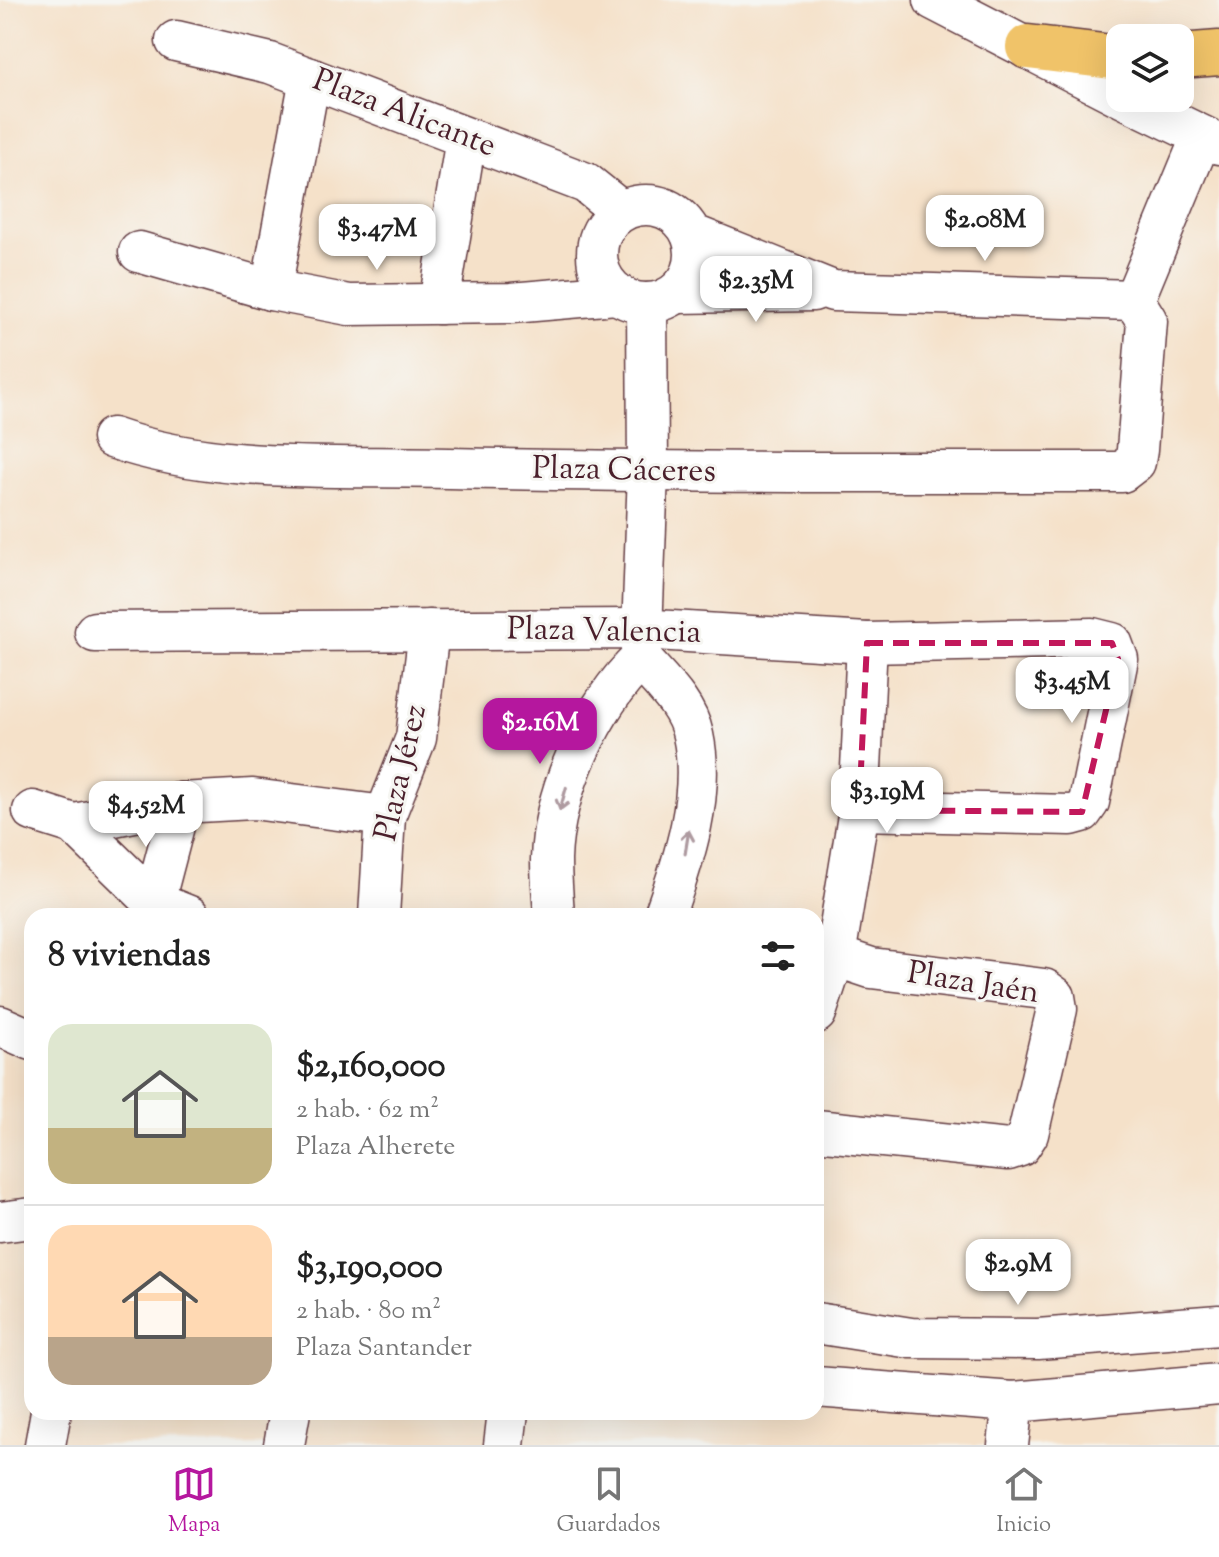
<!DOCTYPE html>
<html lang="es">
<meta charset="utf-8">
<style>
:root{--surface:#fff;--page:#f6f6f6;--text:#222;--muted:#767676;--line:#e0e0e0;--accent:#b5179e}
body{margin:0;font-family:"Sorts Mill Goudy",serif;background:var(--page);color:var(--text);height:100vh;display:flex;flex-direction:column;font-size:30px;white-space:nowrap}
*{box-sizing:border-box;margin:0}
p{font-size:26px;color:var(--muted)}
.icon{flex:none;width:44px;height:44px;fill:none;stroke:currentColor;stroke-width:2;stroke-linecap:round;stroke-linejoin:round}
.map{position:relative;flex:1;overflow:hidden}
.sheet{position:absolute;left:24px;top:908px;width:800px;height:512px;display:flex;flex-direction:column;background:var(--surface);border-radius:24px;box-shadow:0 8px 32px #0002}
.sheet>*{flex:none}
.tools{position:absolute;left:1106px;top:24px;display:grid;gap:16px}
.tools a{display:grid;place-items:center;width:88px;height:88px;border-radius:16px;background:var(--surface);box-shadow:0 8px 32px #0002;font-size:40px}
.price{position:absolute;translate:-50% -68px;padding:0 18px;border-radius:16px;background:#fff;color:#222;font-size:26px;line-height:52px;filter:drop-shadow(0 2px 4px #0008)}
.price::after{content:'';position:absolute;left:50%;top:48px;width:24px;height:18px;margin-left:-12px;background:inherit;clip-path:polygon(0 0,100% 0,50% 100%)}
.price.selected{background:var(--accent);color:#fff}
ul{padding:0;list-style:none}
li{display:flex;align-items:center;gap:24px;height:200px;padding:0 24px}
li+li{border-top:2px solid var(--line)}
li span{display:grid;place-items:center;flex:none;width:224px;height:160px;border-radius:24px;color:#555}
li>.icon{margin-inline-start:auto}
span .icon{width:96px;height:96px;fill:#fffc;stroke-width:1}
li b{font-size:34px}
h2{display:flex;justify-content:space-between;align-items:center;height:96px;padding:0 24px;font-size:34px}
.dock{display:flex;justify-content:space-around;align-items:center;height:112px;border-top:2px solid var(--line);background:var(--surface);font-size:22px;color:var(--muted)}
.dock a{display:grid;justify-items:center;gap:4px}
.dock .selected{color:var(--accent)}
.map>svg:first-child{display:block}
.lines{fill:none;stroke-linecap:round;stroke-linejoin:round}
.minor-casing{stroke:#643c43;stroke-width:43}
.highway-casing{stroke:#643c43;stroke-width:47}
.minor{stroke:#fff;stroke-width:40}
.highway{stroke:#f0c369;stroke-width:44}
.oneway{stroke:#ae9aa0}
.marked{fill:none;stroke:#c2185b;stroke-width:6;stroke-dasharray:16 10;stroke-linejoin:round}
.labels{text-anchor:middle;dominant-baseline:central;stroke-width:6;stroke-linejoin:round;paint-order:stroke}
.street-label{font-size:32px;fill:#4a1f2b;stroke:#f6f6f2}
</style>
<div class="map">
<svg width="1219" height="1445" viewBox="0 0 1219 1445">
<rect width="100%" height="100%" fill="#f6f6f2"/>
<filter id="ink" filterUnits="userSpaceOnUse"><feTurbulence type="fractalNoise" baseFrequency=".0125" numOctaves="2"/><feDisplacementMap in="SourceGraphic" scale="16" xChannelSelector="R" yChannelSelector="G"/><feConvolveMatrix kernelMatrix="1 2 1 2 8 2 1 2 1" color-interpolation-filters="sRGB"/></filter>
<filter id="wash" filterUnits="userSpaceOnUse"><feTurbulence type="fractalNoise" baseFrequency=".006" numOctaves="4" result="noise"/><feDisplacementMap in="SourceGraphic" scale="32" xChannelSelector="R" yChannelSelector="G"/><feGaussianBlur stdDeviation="1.8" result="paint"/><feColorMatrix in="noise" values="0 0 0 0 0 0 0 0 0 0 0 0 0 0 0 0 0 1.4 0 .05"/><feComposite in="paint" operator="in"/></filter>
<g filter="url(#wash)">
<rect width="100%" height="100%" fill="#f5e1c9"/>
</g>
<g filter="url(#ink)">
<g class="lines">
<defs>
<g id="minor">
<polyline points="934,0 1120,96"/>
<polyline points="176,41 270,63 586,183 621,211"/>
<polyline points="1124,98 1219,144"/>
<circle cx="646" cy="254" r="49"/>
<polyline points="691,234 833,291 1134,300"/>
<polyline points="139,252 271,290 349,305 511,303 616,294"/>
<polyline points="271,290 310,78"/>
<polyline points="677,293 813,291"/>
<path d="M647,303L648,472L641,659C660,681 687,705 693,735C706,794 684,860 664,916"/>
<polyline points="439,304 466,138"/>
<path d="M112,438C218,475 337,465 449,468C673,473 897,472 1122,472L1135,462L1137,450L1147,321L1134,300L1202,136"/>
<polyline points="95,632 639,629 867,643 1092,638 1112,643 1118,659 1089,802 1082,812 1071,815 859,810"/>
<polyline points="33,811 74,824 180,803 253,799 385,816"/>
<polyline points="74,824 154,902 189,916"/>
<polyline points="154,902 180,803"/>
<polyline points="379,916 385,816 416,738 429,630"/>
<path d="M554,916C553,897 551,878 551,860C553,791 592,706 641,659"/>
<polyline points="816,1013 835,956 859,810 867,643"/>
<polyline points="0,1026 32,1040"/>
<polyline points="816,1130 1008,1150 1020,1146 1028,1134 1057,1009 1055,997 1044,989 871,968 835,956"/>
<polyline points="0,1222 32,1218"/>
<polyline points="816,1323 911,1338 1038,1339 1219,1325"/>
<polyline points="816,1387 1013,1402 1219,1384"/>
<polyline points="45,1445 51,1412"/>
<polyline points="284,1445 290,1412"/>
<polyline points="504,1445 508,1412"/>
<polyline points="1008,1445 1013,1402"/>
</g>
<g id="highway">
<polyline points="1028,47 1120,58"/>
<polyline points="1180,56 1219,53"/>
</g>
</defs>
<use href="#minor" class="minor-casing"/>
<use href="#highway" class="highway-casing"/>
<use href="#minor" class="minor"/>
<use href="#highway" class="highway"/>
</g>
<defs><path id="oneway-shaft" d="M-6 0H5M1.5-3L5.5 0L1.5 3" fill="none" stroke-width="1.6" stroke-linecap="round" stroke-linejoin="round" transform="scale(2)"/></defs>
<g class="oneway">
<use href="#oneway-shaft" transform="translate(563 799) rotate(106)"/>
<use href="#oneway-shaft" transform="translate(687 842) rotate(-81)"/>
</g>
</g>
<path class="marked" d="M867,643H1112L1118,659L1082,812L859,810Z"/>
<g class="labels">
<g class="street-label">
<text transform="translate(404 114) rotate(21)">Plaza Alicante</text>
<text transform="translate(624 471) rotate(1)">Plaza Cáceres</text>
<text transform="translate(604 632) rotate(1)">Plaza Valencia</text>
<text transform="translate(402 773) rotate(-77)">Plaza Jérez</text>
<text transform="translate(973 984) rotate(9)">Plaza Jaén</text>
</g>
</g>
</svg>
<div class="tools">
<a><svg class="icon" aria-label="layers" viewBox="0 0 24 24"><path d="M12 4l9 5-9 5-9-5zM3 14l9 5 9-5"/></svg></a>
</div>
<b class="price" style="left:985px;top:263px">$2.08M</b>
<b class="price" style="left:377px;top:272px">$3.47M</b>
<b class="price" style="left:756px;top:324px">$2.35M</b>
<b class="price" style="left:1072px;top:725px">$3.45M</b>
<b class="price selected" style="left:540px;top:766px">$2.16M</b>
<b class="price" style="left:887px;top:835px">$3.19M</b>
<b class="price" style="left:146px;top:849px">$4.52M</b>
<b class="price" style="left:1018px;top:1307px">$2.9M</b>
<section class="sheet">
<h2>8 viviendas<svg class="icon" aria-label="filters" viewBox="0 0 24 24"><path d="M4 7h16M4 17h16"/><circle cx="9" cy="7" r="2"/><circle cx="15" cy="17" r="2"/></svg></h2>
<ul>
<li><span style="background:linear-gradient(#dfe7d0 65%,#c2b280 0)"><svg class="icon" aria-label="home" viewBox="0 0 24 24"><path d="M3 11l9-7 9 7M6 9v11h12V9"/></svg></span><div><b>$2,160,000</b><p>2 hab. · 62 m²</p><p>Plaza Alherete</p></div></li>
<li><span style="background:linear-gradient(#ffd9b3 70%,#b9a48a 0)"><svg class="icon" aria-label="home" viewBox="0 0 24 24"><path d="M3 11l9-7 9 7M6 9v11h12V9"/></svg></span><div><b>$3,190,000</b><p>2 hab. · 80 m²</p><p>Plaza Santander</p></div></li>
</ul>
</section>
</div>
<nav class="dock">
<a class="selected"><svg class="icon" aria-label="map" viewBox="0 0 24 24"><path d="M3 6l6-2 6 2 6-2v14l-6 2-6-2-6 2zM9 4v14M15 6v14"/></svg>Mapa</a>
<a><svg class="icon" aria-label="saved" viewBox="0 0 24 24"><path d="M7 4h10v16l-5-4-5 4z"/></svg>Guardados</a>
<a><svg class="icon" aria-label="home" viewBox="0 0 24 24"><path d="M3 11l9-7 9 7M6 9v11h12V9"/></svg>Inicio</a>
</nav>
